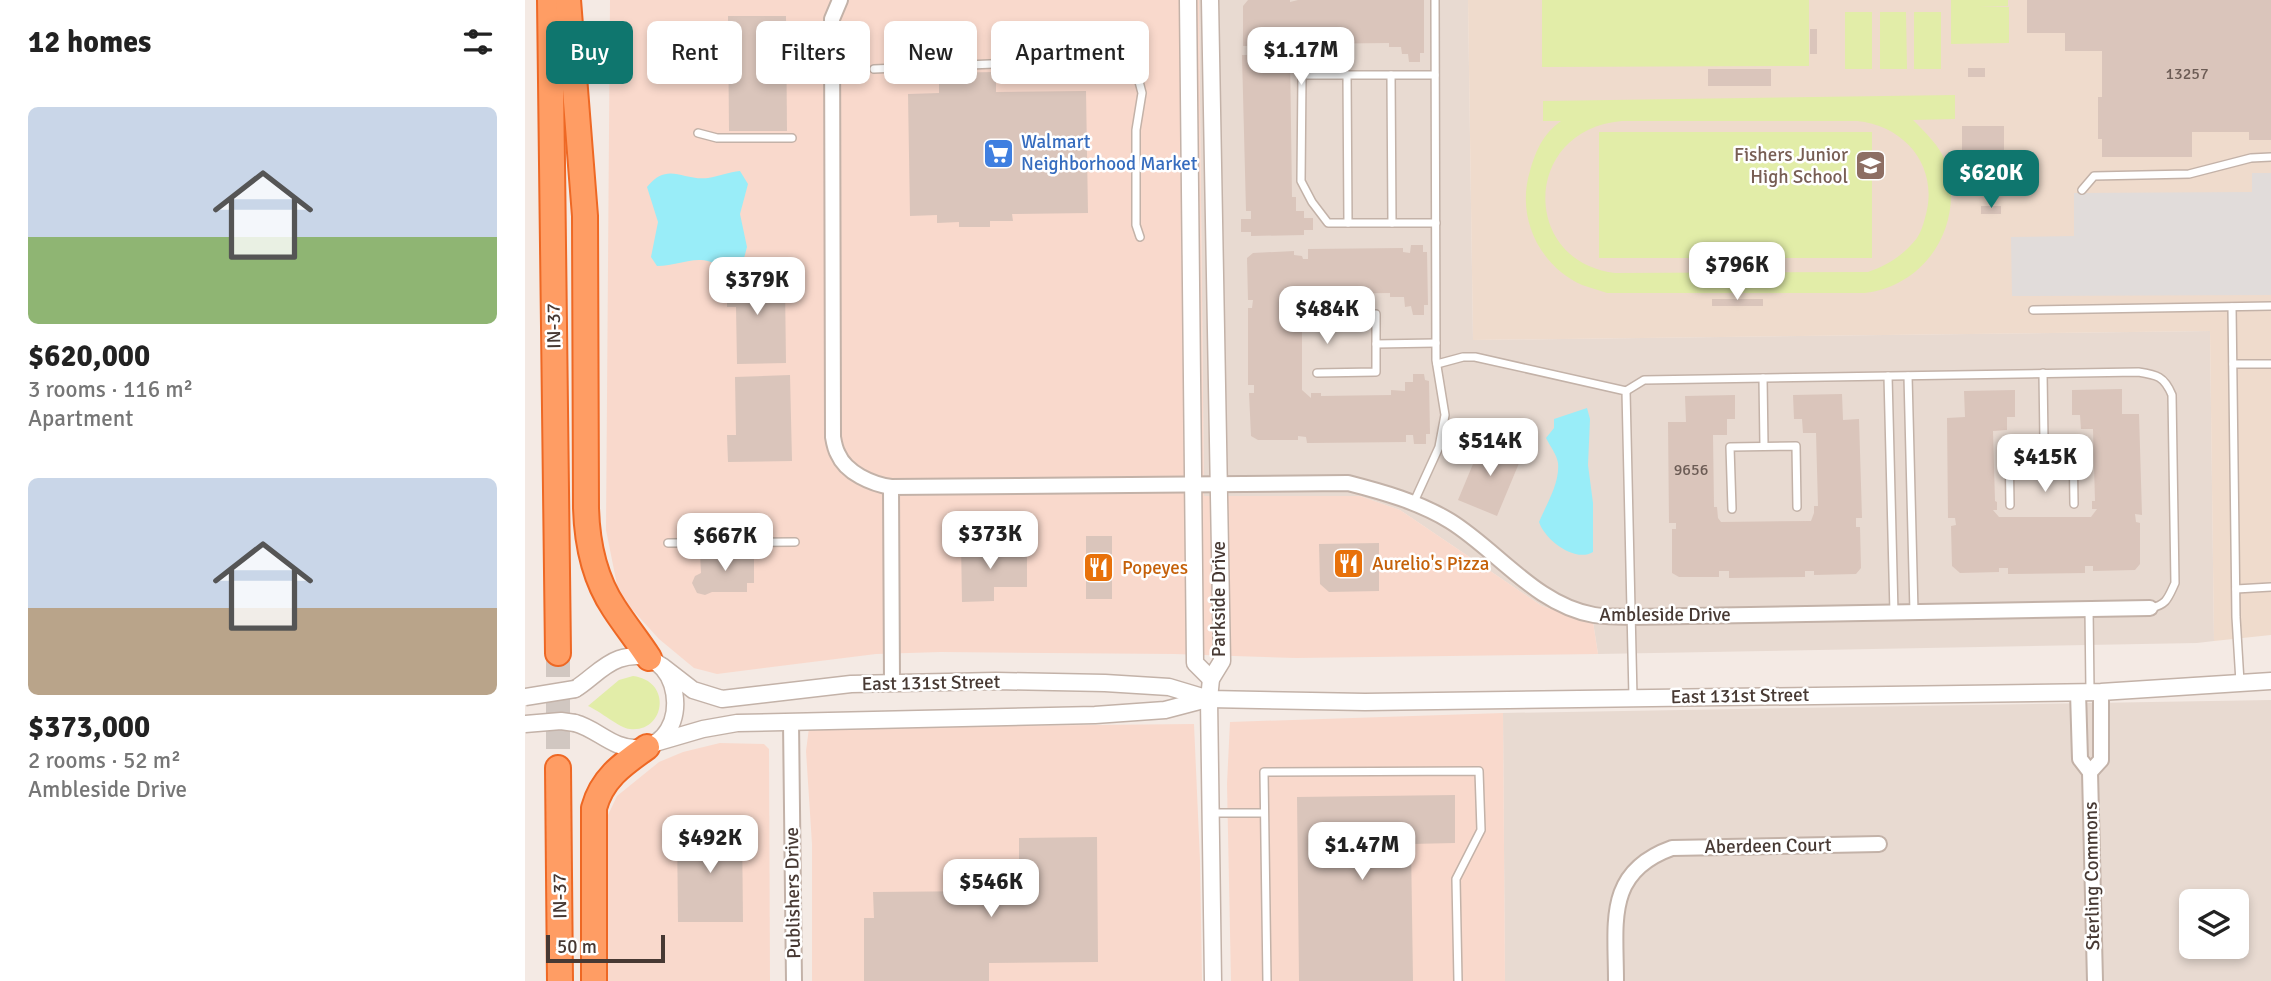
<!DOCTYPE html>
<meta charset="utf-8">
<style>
:root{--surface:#fff;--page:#f2f2f2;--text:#222;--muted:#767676;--accent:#0f766e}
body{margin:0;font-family:Signika,sans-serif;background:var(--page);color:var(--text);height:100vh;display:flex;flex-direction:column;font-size:26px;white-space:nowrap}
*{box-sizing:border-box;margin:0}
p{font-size:23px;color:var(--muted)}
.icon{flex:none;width:38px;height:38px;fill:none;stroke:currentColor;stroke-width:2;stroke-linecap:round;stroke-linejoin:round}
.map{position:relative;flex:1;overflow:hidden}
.drawer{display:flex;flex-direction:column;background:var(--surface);width:525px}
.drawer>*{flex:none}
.top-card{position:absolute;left:21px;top:21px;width:665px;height:63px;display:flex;gap:14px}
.controls{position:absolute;left:1654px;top:889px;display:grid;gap:14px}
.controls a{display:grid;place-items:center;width:70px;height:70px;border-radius:10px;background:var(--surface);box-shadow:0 4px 10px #0003;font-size:35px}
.scale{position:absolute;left:21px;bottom:18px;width:119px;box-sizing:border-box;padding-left:7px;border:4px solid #473933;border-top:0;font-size:19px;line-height:24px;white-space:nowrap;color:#473933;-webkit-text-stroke:5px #fff;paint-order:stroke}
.price{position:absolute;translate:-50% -60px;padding:0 16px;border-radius:14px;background:#fff;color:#222;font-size:23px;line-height:46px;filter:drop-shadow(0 2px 4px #0008)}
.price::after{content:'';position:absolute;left:50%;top:42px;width:21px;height:16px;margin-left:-10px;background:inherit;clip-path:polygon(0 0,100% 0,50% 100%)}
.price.active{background:var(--accent);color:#fff}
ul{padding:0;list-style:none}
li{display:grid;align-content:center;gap:14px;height:371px;padding:0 28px}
li span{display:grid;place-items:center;height:217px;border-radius:10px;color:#555}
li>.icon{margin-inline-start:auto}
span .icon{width:126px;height:126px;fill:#fffc;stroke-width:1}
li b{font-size:30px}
h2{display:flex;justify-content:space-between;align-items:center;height:84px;padding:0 28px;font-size:30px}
.pill{padding:0 24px;border-radius:10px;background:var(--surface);box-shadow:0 4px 10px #0003;font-size:24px;line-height:63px}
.pill.active{background:var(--accent);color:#fff}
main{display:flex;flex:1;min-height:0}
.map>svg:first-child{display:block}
.residential{fill:#e8dad1;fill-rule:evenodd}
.commercial{fill:#f9d9cc}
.education{fill:#efdbcc}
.green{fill:#e2eda8;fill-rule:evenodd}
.parking{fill:#e1dcda}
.water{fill:#99edf8}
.building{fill:#dac5bb}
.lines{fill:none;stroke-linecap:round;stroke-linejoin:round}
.motorway-tunnel{stroke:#d1c7c1;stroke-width:24;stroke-dasharray:24 12;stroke-linecap:butt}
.service-casing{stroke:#c3b2a8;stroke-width:10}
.minor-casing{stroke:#c3b2a8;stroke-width:18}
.tertiary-casing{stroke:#c3b2a8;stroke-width:19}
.motorway-casing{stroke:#ee6824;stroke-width:28}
.service{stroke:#fff;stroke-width:7}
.minor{stroke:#fff;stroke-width:14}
.tertiary{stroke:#fff;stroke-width:16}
.motorway{stroke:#ff9d64;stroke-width:24}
.tertiary-bridge-casing{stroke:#c3b2a8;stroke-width:19;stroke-linecap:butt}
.tertiary-bridge{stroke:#fff;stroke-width:16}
.labels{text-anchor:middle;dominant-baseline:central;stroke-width:5;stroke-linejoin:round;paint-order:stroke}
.number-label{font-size:16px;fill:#6c5c55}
.shop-label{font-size:19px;fill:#366cbe;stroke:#fff;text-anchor:start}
.education-label{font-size:19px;fill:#785e54;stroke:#fff;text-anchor:end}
.street-label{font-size:19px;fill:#473933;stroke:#fff}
.food-label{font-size:19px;fill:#c56008;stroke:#fff;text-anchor:start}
</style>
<main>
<section class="drawer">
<h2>12 homes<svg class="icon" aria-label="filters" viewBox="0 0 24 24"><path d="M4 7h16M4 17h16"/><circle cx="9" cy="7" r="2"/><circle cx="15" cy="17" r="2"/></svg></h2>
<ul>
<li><span style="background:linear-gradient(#c9d6e8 60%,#8fb573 0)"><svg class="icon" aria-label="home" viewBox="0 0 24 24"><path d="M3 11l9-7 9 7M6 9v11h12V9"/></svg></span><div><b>$620,000</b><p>3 rooms · 116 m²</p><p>Apartment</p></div></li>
<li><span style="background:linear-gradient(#c9d6e8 60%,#b9a48a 0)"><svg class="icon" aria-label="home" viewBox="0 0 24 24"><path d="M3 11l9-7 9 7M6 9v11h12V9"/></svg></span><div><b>$373,000</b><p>2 rooms · 52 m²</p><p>Ambleside Drive</p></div></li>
</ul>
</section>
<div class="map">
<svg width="1746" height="981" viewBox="0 0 1746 981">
<rect width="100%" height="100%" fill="#f4eae4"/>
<g class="residential">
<polygon points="674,0 943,0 948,340 1685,331 1689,641 1672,643 1073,654 1068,622 1017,606 875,510 835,496 679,496"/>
<path d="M1746,700V981H980L978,713ZM1666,901H1712V947H1666Z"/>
</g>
<g class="commercial">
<polygon points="85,0 674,0 679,496 835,496 875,510 1017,606 1068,622 1073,654 771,658 649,654 416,652 351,654 192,674 169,668 134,639 94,595 81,530"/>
<polygon points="978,713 980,981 706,981 702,784 705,722"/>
<polygon points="669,724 675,860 677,981 287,981 287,844 281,751 284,728"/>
<polygon points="195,743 239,744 244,749 245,981 82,981 83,815 92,796 134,762 158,752"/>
</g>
<polygon class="education" points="943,0 1746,0 1746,635 1689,641 1685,331 948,340"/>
<g class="green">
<polygon points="1017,0 1284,0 1284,66 1017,67"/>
<polygon points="1426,0 1483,0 1483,6 1454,7 1484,7 1484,43 1426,44"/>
<rect x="1320" y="12" width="27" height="57"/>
<polygon points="1355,12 1381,12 1382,69 1355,69"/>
<rect x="1389" y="12" width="27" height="57"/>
<path d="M1430,95V119L1388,120C1400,132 1415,146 1421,163C1425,173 1426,184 1426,195C1426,245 1390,287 1340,293H1082C1074,290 1065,288 1057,285C1013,265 991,216 1005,171C1011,150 1018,134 1036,121H1018V101ZM1097,121H1332C1382,126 1415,169 1400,218C1398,225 1396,232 1392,238C1379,255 1363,265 1343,272L1090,273C995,262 997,129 1097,121Z"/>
<rect x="1074" y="132" width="273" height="126"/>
<path d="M108,676C148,681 140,733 105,729C94,728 75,711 63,706L94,680Z"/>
</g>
<polygon class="parking" points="1727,173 1746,173 1746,295 1487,296 1486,237 1549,236 1549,193 1727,192"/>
<g class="water">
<path d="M215,171L223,184L215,214L222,247L218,262L196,267C173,252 157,266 132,266L126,257L133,222L122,187C143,161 157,181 183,178C194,176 204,172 215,171Z"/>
<path d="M1062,408L1065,419L1063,465L1068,503V552C1050,563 1020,540 1014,522C1021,505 1035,483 1033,463C1032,455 1025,446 1021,438L1029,428V419Z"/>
</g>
<g class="building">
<polygon points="723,0 765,0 765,2 773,0 899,0 899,53 895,53 895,62 884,62 883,54 877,54 876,47 864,47 864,43 772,44 772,52 765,52 767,197 771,197 771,211 779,211 779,218 788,218 788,230 779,230 779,235 726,236 726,232 716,232 716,219 726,219 726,211 721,211 717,55 722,55 722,46 718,46 718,6"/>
<polygon points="1502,0 1746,0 1746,140 1724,140 1724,132 1667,132 1667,157 1577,157 1577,139 1573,139 1573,97 1577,97 1577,51 1540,51 1540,33 1502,33"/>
<polygon points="203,16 261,16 262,131 204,131"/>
<rect x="1285" y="29" width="7" height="25"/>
<rect x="1443" y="68" width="17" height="9"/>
<rect x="1183" y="69" width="63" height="17"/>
<polygon points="471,72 471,92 561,91 563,213 487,214 488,221 465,221 465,227 434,227 434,222 412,223 412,215 385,216 383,94 414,93 414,73"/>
<rect x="1437" y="126" width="42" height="49"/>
<rect x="1456" y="206" width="20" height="8"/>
<polygon points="886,245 898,245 898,252 902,252 903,305 899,305 899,315 888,315 886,306 880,307 879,297 865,297 865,293 794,294 794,297 785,297 785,293 777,300 777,390 786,398 786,393 796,393 796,396 866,395 866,390 880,391 880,382 888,382 888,374 899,374 900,380 904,381 905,434 901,434 901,444 889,444 888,435 881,435 881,442 786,443 782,443 781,437 773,436 773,440 733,440 726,436 724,393 729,393 729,385 723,385 723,308 727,308 728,300 723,300 722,258 728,253 769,251 769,255 777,256 778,259 783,259 783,249 878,248 878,252 885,253"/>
<polygon points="202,267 234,267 234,286 260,286 261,363 212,364 211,307 202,307"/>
<rect x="1187" y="299" width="51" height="7"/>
<polygon points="265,375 267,461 203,462 202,435 211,435 210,377"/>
<polygon points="1597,389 1597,414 1614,414 1617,515 1610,514 1611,522 1615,523 1615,564 1610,570 1568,571 1568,566 1560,566 1560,573 1483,574 1483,568 1474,568 1474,572 1435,573 1427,566 1426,526 1431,525 1430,518 1423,518 1422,418 1440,417 1439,391 1490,390 1490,417 1482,417 1482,430 1468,431 1470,501 1472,502 1472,510 1468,510 1474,517 1566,517 1572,509 1567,509 1567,501 1570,501 1568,429 1556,429 1555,415 1547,415 1547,390"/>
<polygon points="1317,394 1318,420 1334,419 1337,518 1331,518 1331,527 1335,527 1336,568 1331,574 1289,575 1289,571 1280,571 1280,577 1204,578 1204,571 1194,571 1194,577 1154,577 1147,573 1147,529 1151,529 1151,523 1144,523 1143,422 1161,422 1160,396 1210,395 1210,419 1202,419 1202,435 1188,435 1189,507 1192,507 1193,518 1196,522 1286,521 1289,513 1289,506 1293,506 1291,433 1278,433 1277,419 1269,419 1268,395"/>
<polygon points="958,440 997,456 972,516 933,500"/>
<rect x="561" y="536" width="26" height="63"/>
<polygon points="436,543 468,543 468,552 502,552 502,587 469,587 469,601 437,602"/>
<polygon points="854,543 854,591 804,592 795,584 794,544"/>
<polygon points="175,553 229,553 229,583 222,583 222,592 187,592 180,595 172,593 167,583 170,576 176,573"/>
<polygon points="930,795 930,843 886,844 888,981 774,981 772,797"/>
<polygon points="217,827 218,922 153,922 152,828"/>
<polygon points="572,837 573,962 464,963 464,981 339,981 339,918 349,918 348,892 462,891 462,869 494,868 494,838"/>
</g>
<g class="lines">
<polyline class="motorway-tunnel" points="33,653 33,768"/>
<defs>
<g id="service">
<polyline points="349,69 584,59 600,62 611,70 617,93 611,130 611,225 615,237"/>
<polyline points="822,75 823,223"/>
<polyline points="866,75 867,223"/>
<polyline points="910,75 777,75 776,181 787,202 803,223 911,223"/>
<polyline points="173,133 192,138 267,138"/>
<polyline points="1557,190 1569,176 1664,174 1726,158 1746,157"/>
<polyline points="1707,307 1711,617 1715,682"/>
<polyline points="1508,310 1746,306"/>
<polyline points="790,315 851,314 851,344 911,343"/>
<polyline points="912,364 938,357 950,357 1101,391 1108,697"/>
<polyline points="1708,364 1746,364"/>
<polyline points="792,373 851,372 851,344"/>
<polyline points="1518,373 1519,441"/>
<polyline points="1363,376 1369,613"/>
<polyline points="1383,376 1389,612"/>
<polyline points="1238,378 1239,446"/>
<path d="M1101,391L1119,380L1613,372C1632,375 1639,376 1647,395L1650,583C1643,598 1642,605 1625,608"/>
<polyline points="888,504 914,447 920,415 911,360 910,0"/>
<polyline points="1485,505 1484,441 1548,440 1549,504"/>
<polyline points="1207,509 1205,447 1271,446 1272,507"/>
<polyline points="143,543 270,542"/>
<polyline points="1711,589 1746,587"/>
<polyline points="1564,609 1565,691"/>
<polyline points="686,813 739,813"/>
<polyline points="742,981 739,772 954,771 956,830 931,879 933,981"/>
</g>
<g id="minor">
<path d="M315,0L307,19L308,437C309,443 310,449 313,454C321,473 347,484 366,487L823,483C858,492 894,502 925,521C972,550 1011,605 1069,615C1081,617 1094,616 1106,617L1625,608"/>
<polyline points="366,487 367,683"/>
<polyline points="1553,692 1555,759 1565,772 1570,981"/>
<polyline points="266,722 269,981"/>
<polyline points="1565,772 1576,760 1576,692"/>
<path d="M1091,981C1091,922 1080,872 1147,848L1354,844"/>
</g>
<g id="tertiary">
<polyline points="663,0 670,663 686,679"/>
<polyline points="685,0 697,661 686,679 684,699 688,981"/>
<polyline points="137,666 168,690 197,699 326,684 471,681 580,683 644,687 684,699 840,702 1576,692 1746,681"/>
<path d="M50,689C65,680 77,665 94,659C159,637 170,744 114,748C88,750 73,729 50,723"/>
<polyline points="130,743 178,729 212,723 570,715 640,710 682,699"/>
</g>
<g id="motorway">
<polyline points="25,0 33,653"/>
<path d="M43,0L60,216L61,508C62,543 69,578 89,608C100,625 113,641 124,658"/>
<polyline points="33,768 35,981"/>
<path d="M69,981V808C77,778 98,764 122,747"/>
</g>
</defs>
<use href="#service" class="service-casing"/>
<use href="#minor" class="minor-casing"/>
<use href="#tertiary" class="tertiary-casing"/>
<use href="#motorway" class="motorway-casing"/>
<use href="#service" class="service"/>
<use href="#minor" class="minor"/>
<use href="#tertiary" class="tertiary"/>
<use href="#motorway" class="motorway"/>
<defs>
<g id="tertiary-bridge">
<polyline points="0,697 50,689"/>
<polyline points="0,724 36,721 50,723"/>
</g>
</defs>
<use href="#tertiary-bridge" class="tertiary-bridge-casing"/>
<use href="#tertiary-bridge" class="tertiary-bridge"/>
</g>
<defs>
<symbol id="supermarket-square" viewBox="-11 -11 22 22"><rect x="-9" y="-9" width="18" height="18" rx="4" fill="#3f7fe0" stroke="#fff"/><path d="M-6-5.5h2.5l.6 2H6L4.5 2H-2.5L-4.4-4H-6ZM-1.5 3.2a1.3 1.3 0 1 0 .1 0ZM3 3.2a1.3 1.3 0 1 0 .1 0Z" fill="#fff"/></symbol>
<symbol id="school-square" viewBox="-11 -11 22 22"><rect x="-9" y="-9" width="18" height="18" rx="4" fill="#8d6e63" stroke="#fff"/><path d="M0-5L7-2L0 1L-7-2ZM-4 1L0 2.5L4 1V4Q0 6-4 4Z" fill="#fff"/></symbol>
<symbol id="restaurant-square" viewBox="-11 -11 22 22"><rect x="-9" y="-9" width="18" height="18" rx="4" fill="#e8710a" stroke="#fff"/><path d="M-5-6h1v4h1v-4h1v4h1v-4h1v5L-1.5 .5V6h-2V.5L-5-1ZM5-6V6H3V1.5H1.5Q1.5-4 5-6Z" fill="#fff"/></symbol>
</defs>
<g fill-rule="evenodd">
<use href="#supermarket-square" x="456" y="136" width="35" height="35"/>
<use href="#school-square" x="1328" y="148" width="35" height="35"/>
<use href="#restaurant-square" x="806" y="546" width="35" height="35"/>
<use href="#restaurant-square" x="556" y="550" width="35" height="35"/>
</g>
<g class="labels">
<g class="number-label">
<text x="1662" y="74">13257</text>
<text x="1166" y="470">9656</text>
</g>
<g class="shop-label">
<text x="496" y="142">Walmart<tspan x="496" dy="22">Neighborhood Market</tspan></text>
</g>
<g class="education-label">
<text x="1323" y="155">Fishers Junior<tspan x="1323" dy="22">High School</tspan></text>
</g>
<g class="street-label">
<text transform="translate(29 326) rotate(-91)">IN-37</text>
<text transform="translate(694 599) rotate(-90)">Parkside Drive</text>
<text x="1140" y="615">Ambleside Drive</text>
<text transform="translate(406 683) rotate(-1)">East 131st Street</text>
<text transform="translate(1215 696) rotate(-1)">East 131st Street</text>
<text transform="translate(1243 846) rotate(-1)">Aberdeen Court</text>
<text transform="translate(1567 876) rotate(-91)">Sterling Commons</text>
<text transform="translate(268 893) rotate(-91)">Publishers Drive</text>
<text transform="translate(35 896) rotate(-91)">IN-37</text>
</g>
<g class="food-label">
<text x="847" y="564">Aurelio's Pizza</text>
<text x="597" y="568">Popeyes</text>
</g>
</g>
</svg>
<div class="controls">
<a><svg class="icon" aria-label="layers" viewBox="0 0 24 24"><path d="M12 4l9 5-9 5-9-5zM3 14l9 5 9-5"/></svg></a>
</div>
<div class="scale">50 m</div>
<b class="price" style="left:776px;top:87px">$1.17M</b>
<b class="price active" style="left:1466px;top:210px">$620K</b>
<b class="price" style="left:1212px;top:302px">$796K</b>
<b class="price" style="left:232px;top:317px">$379K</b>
<b class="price" style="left:802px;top:346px">$484K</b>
<b class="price" style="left:965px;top:478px">$514K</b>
<b class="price" style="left:1520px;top:494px">$415K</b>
<b class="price" style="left:465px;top:571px">$373K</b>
<b class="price" style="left:200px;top:573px">$667K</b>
<b class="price" style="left:185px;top:875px">$492K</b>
<b class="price" style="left:837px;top:882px">$1.47M</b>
<b class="price" style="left:466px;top:919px">$546K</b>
<div class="top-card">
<a class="pill active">Buy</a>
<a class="pill">Rent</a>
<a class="pill">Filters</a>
<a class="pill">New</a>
<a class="pill">Apartment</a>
</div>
</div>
</main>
